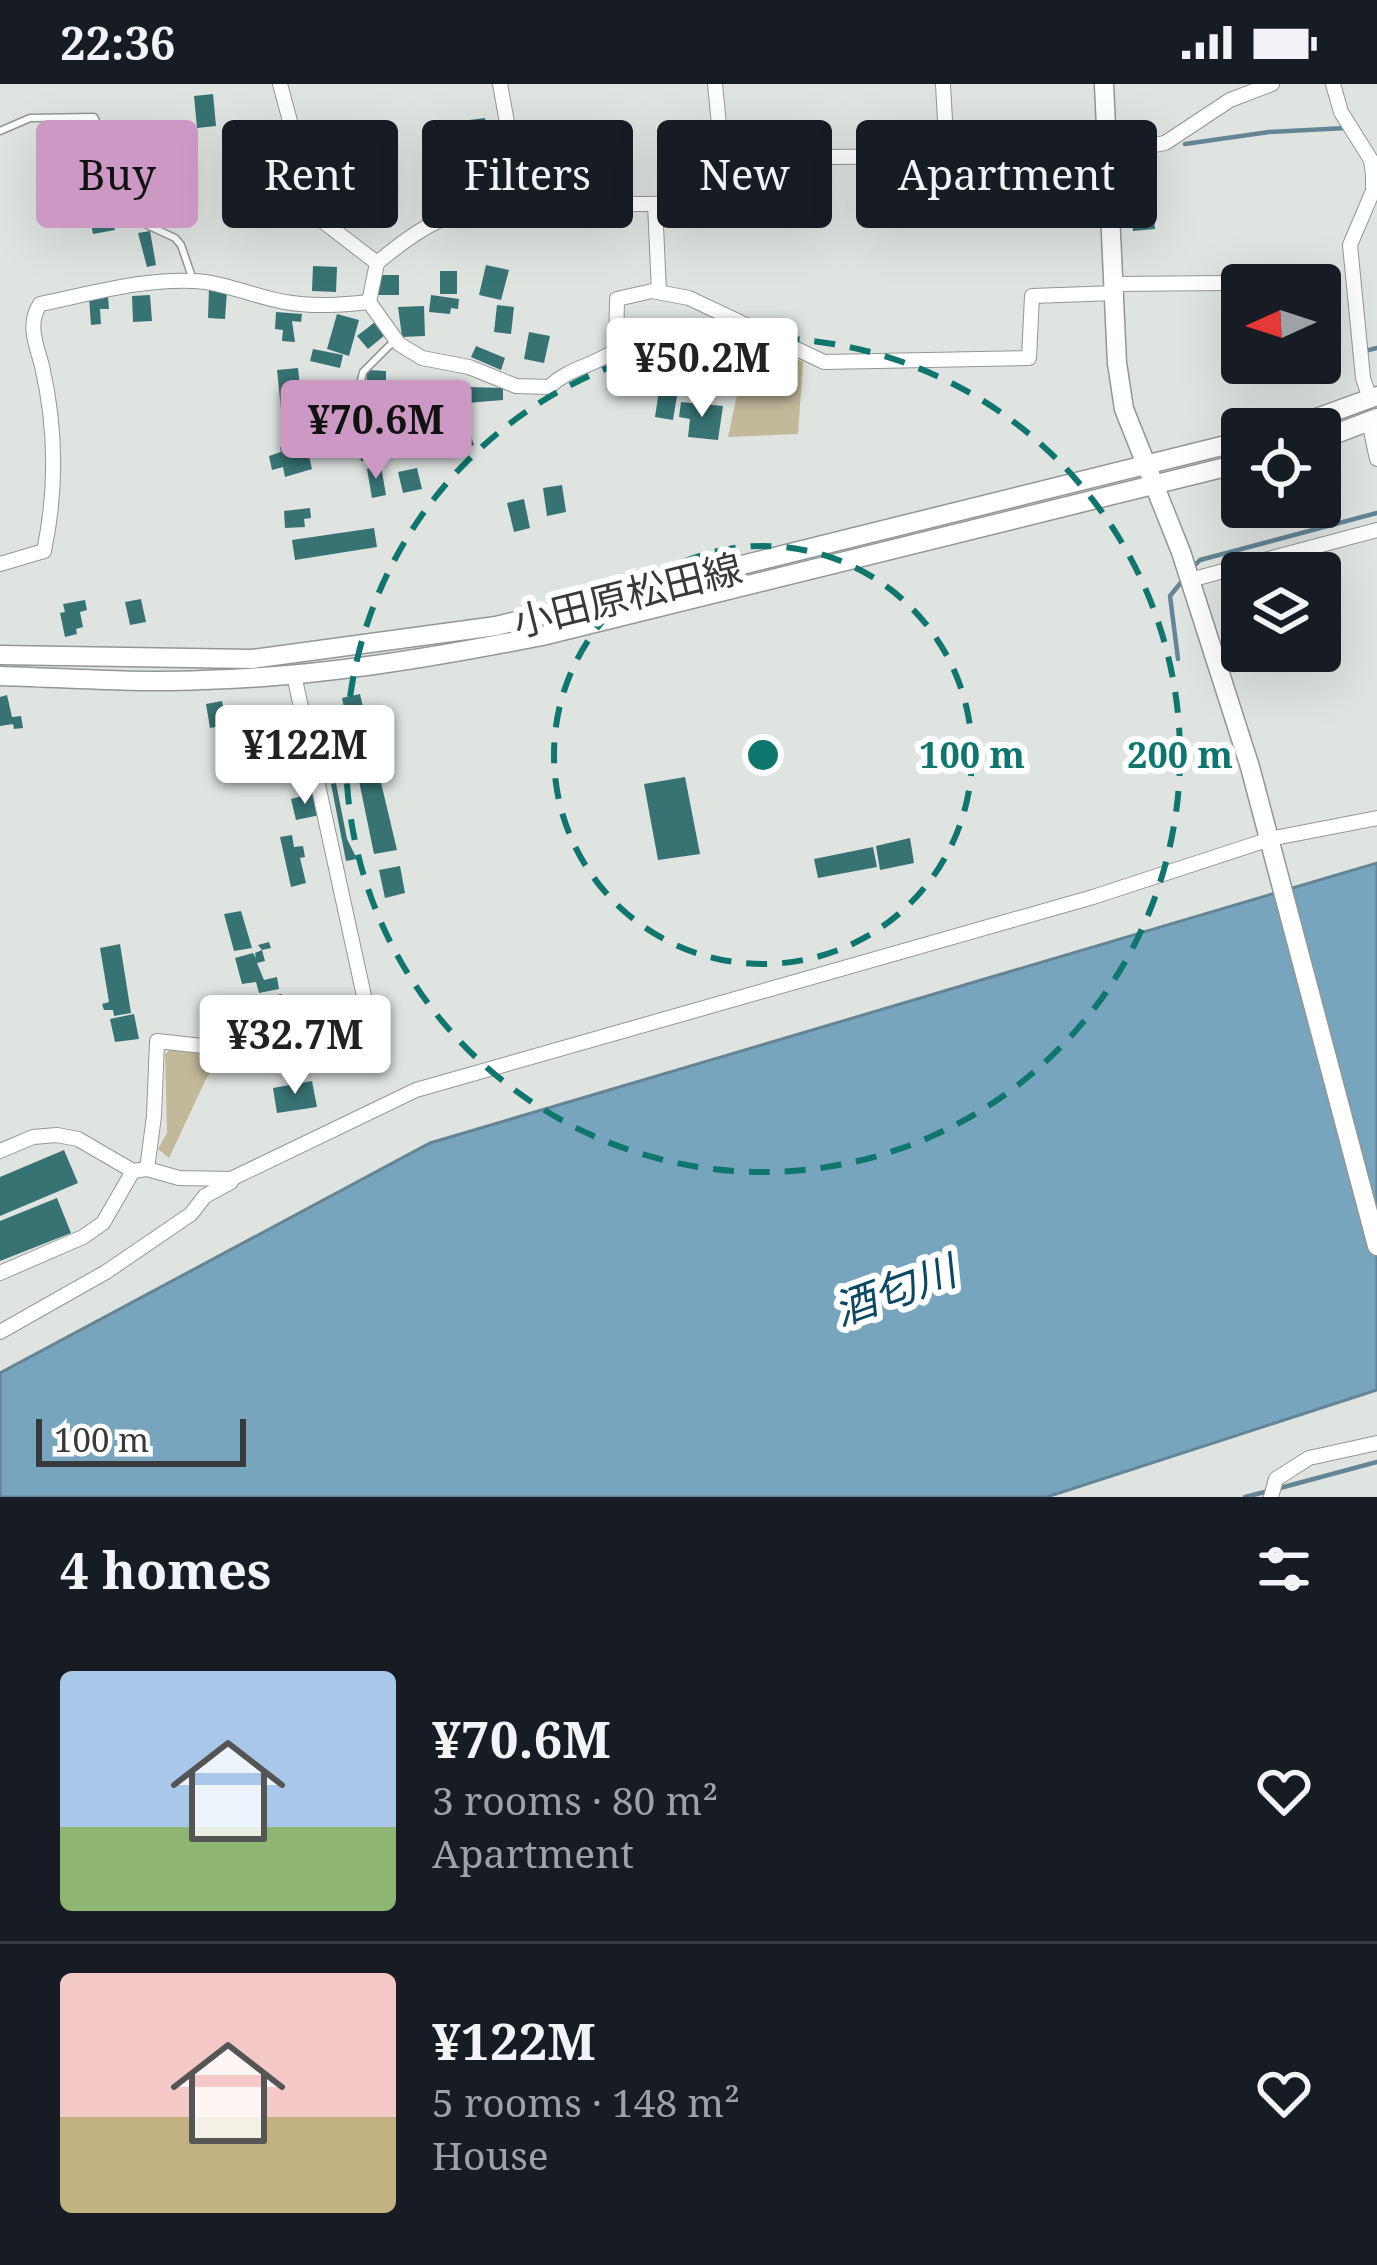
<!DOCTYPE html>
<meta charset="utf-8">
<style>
:root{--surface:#171b24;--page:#242831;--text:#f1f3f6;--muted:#9ea1a6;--line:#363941;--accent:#cc99c4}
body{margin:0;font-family:"Noto Serif","Noto Sans JP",serif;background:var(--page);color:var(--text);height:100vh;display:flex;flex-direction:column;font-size:45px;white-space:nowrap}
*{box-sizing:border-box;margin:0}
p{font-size:39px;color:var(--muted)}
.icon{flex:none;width:66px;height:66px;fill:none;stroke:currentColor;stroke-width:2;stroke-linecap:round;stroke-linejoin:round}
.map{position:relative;height:1413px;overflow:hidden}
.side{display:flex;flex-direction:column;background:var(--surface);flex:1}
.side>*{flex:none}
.top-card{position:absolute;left:36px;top:36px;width:1305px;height:108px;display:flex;gap:24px}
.needle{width:78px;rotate:267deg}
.buttons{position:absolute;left:1221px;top:180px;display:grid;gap:24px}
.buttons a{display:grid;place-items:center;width:120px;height:120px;border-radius:12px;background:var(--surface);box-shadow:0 12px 48px #0002;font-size:60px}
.scale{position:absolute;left:36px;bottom:30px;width:210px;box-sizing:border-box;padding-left:12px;border:6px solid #383a39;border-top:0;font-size:33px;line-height:42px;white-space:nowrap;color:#383a39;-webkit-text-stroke:9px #fff;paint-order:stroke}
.price{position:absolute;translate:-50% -102px;padding:0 27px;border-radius:12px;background:#fff;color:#222;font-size:39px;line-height:78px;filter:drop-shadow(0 3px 6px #0008)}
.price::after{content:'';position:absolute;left:50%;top:72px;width:36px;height:27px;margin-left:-18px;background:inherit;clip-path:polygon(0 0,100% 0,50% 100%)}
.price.current{background:var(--accent);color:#111}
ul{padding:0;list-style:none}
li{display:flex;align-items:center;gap:36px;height:300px;padding:0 60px}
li+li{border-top:3px solid var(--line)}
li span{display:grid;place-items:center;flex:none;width:336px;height:240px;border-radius:12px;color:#555}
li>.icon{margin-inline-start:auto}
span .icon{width:144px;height:144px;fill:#fffc;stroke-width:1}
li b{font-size:51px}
h2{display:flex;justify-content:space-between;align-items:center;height:144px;padding:0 60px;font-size:51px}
.chip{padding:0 42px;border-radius:12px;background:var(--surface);box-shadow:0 12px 48px #0002;font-size:42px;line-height:108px}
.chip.current{background:var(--accent);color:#111}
.status{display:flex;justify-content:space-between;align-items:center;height:84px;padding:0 60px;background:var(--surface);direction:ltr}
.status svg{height:33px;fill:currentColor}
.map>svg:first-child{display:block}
.green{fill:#c2b99b}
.water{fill:#77a5bd;stroke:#648595;stroke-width:3}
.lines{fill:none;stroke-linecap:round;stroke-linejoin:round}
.stream{stroke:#648595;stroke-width:4.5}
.building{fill:#387374}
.lane-casing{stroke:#929794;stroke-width:9}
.street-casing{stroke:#929794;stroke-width:16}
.secondary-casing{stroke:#929794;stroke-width:21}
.lane{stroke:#fff;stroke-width:6}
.street{stroke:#fff;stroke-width:14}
.secondary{stroke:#fff;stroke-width:18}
.ring{fill:none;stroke:#0f766e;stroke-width:6;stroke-dasharray:21 15}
.labels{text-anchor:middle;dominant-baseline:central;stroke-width:12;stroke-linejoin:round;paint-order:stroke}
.street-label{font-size:39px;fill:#383a39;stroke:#fff}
.water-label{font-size:42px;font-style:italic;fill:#0a4963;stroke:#fff}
.centre{fill:#0f766e;stroke:#fff;stroke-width:6}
.ring-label{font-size:36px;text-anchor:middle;font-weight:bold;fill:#0f766e;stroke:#fff;stroke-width:12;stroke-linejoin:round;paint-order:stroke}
</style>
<div class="status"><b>22:36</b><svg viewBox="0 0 49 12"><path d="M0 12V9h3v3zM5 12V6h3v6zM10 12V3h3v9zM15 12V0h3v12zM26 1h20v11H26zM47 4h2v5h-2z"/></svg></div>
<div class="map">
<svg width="1377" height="1413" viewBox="0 0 1377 1413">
<rect width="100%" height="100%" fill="#dfe4e1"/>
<g class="green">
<polygon points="749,255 803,278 798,350 728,353"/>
<polygon points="173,963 221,974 206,995 169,1074 158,1065 167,1049 165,970"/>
</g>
<polygon class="water" points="1377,779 1377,1306 1047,1413 0,1413 0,1289 430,1059"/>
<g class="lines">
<g class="stream">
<polyline points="1185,60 1269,48 1346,44"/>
<polyline points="1369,266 1377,264"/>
<polyline points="1194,482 1200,476 1377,429"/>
<polyline points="1178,575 1170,512 1183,496"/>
<polyline points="1280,1404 1377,1378"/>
<polyline points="1245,1413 1269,1407"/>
</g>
</g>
<g class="building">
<polygon points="213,10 216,42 197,44 194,12"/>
<polygon points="485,34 488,60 472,61 469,36"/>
<polygon points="1145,74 1151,108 1129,112 1124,78"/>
<polygon points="167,95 171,114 168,118 174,116 178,134 155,140 146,123 163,118 159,110 154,111 154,98"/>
<polygon points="114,107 118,128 112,129 115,146 93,150 86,113"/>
<polygon points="1152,113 1155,145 1133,147 1130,116"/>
<polygon points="150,147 156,181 147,183 138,149"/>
<polygon points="486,181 509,186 501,216 479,211"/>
<polygon points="313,182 337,183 336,208 312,207"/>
<rect x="440" y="187" width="17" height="23"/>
<rect x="378" y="191" width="21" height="20"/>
<polygon points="209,204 227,207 225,235 208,234"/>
<polygon points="150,211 152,237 133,238 132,212"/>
<polygon points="431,211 459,215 458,225 451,224 450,230 429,228"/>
<polygon points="108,212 109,225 100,225 101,240 91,241 89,213"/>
<polygon points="497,221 514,223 511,250 494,248"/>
<polygon points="424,222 425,252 402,253 398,223"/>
<polygon points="276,228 302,230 301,238 292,237 295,258 282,257 283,246 275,245"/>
<polygon points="337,230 359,236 349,272 327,265"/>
<polygon points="375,238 385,251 368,265 357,252"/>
<polygon points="529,248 550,252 544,279 524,275"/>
<polygon points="476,262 505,274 501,286 471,273"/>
<polygon points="313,265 343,271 340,284 310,277"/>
<polygon points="665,267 684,270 673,336 655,333"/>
<polygon points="298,284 302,323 281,325 277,286"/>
<polygon points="367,286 386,287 386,310 366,309"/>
<polygon points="468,303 503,304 503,316 467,319"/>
<polygon points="681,318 723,322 718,356 688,353 690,335 679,333"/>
<polygon points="374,326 375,338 368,339 370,353 357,355 354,336 361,335 361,328"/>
<polygon points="406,328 410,355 393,358 389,331"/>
<polygon points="464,332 474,361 442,372 438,361 449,357 443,339"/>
<polygon points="380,357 382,375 361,377 360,359"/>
<polygon points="306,359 312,385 285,393 283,383 272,386 269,372 281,368 280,363"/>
<polygon points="381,382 386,411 372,414 367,385"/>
<polygon points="417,384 422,405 403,409 398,388"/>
<polygon points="562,401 566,428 547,432 543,404"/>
<polygon points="524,415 530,444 514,448 507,419"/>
<polygon points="310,424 311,434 304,435 305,443 285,444 284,427"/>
<polygon points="374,444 377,463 295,476 292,456"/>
<polygon points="141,515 146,538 130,541 125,518"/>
<polygon points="85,516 87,526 80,528 83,543 76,545 77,550 65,553 60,529 65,528 63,520"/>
<polygon points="360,610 397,766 374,770 342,614"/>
<polygon points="7,611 12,633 21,632 23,644 14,645 13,640 0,642 0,613"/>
<polygon points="222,617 227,641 210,644 206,620"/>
<polygon points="685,693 700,770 658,776 644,700"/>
<polygon points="336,699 347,755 357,775 346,777 331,700"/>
<polygon points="314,709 320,731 296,736 291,715"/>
<polygon points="292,751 294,763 303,762 305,773 300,774 306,799 291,803 280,753"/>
<polygon points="910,754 914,779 880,786 876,762"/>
<polygon points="873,763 877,783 818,794 814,775"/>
<polygon points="400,782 405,809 385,814 379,786"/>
<polygon points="241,827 252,864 234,867 224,830"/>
<polygon points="269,858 271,864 262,866 265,877 257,879 264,896 277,893 279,905 259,909 256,898 242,900 235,874 253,869 256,874 255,869 262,866 258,861"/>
<polygon points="120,860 131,929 114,932 113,926 104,926 102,920 109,918 100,864"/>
<polygon points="282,910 290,947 265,952 263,942 256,944 250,916"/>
<polygon points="134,930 139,955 115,958 110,935"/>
<polygon points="277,968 279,986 256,989 255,985 251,985 249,976 254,971"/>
<polygon points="340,968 341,982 297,984 297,970"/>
<polygon points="312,997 317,1023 277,1029 273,1004"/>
<polygon points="64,1066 78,1099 0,1132 0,1093"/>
<polygon points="57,1114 71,1149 0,1177 0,1137"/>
</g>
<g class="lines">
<defs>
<g id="lane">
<polyline points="0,47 30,34 94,33 145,140 175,154 181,161 192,193"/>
<polyline points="349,345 363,288 393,258"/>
</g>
<g id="street">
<path d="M280,0L312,119L325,139L377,179C422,141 453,123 513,120L510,55L500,0"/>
<polyline points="715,0 722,71 730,100"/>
<polyline points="943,0 947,73"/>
<polyline points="1333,0 1341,28 1371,76 1373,91 1373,107 1350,161 1363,294 1370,315"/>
<polyline points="513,120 655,120 830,73 1106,70 1165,59 1230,16 1272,0"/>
<polyline points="655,120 659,208"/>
<path d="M377,179L369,218L399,260L422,274L469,283L516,302L549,303C570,283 592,283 616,266L617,215L652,207L689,214L824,278L1029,274L1032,212L1116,209"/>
<polyline points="1115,200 1226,199"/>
<polyline points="1369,337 1377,375"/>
<path d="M0,480L44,467C57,405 56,343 42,282C36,260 27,240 40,220C90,210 144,194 195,197C227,199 255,213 285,218C313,223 341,221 369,218"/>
<polyline points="1190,496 1377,446"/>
<polyline points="0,1067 33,1053 57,1051 78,1055 133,1087 147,1085 179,1094 231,1095 416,1006 1093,813 1270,755 1377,734"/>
<polyline points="147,1085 154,1032 157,957 221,964 370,953 364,912 294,591"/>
<polyline points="0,1189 83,1153 103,1139 133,1087"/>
<polyline points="0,1248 106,1188 191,1130 205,1112 231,1098"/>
<polyline points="1271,1413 1276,1395 1309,1374 1377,1359"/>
</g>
<g id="secondary">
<polyline points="1104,0 1117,279 1124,325 1181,468 1250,683 1377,1162"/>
<polyline points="1286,345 1377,312"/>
<polyline points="1320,356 1377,334"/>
<polyline points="0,571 252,575 496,542 1242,357"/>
<path d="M0,592C68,594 136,599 203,596C318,593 430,574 542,552L1242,379"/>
</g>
</defs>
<use href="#lane" class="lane-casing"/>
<use href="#street" class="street-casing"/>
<use href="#secondary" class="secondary-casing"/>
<use href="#lane" class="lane"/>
<use href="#street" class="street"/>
<use href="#secondary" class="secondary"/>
</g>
<g class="ring">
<circle cx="763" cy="671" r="209"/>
<circle cx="763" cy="671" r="417"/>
</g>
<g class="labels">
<g class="street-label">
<text transform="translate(627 510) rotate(-14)">小田原松田線</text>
</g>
<g class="water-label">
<text transform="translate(894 1205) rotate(-20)">酒匂川</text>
</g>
</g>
<circle cx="763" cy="671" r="18" class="centre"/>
<g class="ring-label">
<text x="972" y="684">100 m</text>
<text x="1180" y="684">200 m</text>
</g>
</svg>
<div class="buttons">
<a><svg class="needle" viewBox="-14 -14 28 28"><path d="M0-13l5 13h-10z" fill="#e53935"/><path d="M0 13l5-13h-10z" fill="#9ea1a6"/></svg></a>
<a><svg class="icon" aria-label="locate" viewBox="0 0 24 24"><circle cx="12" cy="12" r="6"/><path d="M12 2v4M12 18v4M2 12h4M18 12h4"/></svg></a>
<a><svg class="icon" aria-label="layers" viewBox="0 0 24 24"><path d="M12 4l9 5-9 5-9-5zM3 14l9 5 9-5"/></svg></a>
</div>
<div class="scale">100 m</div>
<b class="price" style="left:702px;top:336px">¥50.2M</b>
<b class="price current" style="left:376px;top:398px">¥70.6M</b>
<b class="price" style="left:305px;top:723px">¥122M</b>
<b class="price" style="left:295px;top:1013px">¥32.7M</b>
<div class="top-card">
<a class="chip current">Buy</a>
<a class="chip">Rent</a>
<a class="chip">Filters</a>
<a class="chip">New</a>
<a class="chip">Apartment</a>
</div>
</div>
<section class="side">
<h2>4 homes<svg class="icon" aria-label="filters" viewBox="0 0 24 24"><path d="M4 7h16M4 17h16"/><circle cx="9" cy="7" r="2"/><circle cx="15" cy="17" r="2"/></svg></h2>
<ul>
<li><span style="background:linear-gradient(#a9c7e8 65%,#8fb573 0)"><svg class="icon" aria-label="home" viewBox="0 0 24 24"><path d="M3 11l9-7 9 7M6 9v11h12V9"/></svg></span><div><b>¥70.6M</b><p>3 rooms · 80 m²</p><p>Apartment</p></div><svg class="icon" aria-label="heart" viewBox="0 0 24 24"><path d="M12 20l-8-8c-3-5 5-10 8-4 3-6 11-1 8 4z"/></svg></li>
<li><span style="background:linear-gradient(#f6c9c9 60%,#c2b280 0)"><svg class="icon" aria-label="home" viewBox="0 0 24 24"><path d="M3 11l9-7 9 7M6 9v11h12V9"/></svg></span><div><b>¥122M</b><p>5 rooms · 148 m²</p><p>House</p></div><svg class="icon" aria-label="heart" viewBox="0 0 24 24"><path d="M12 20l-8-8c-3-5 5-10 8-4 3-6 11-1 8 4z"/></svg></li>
</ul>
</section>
